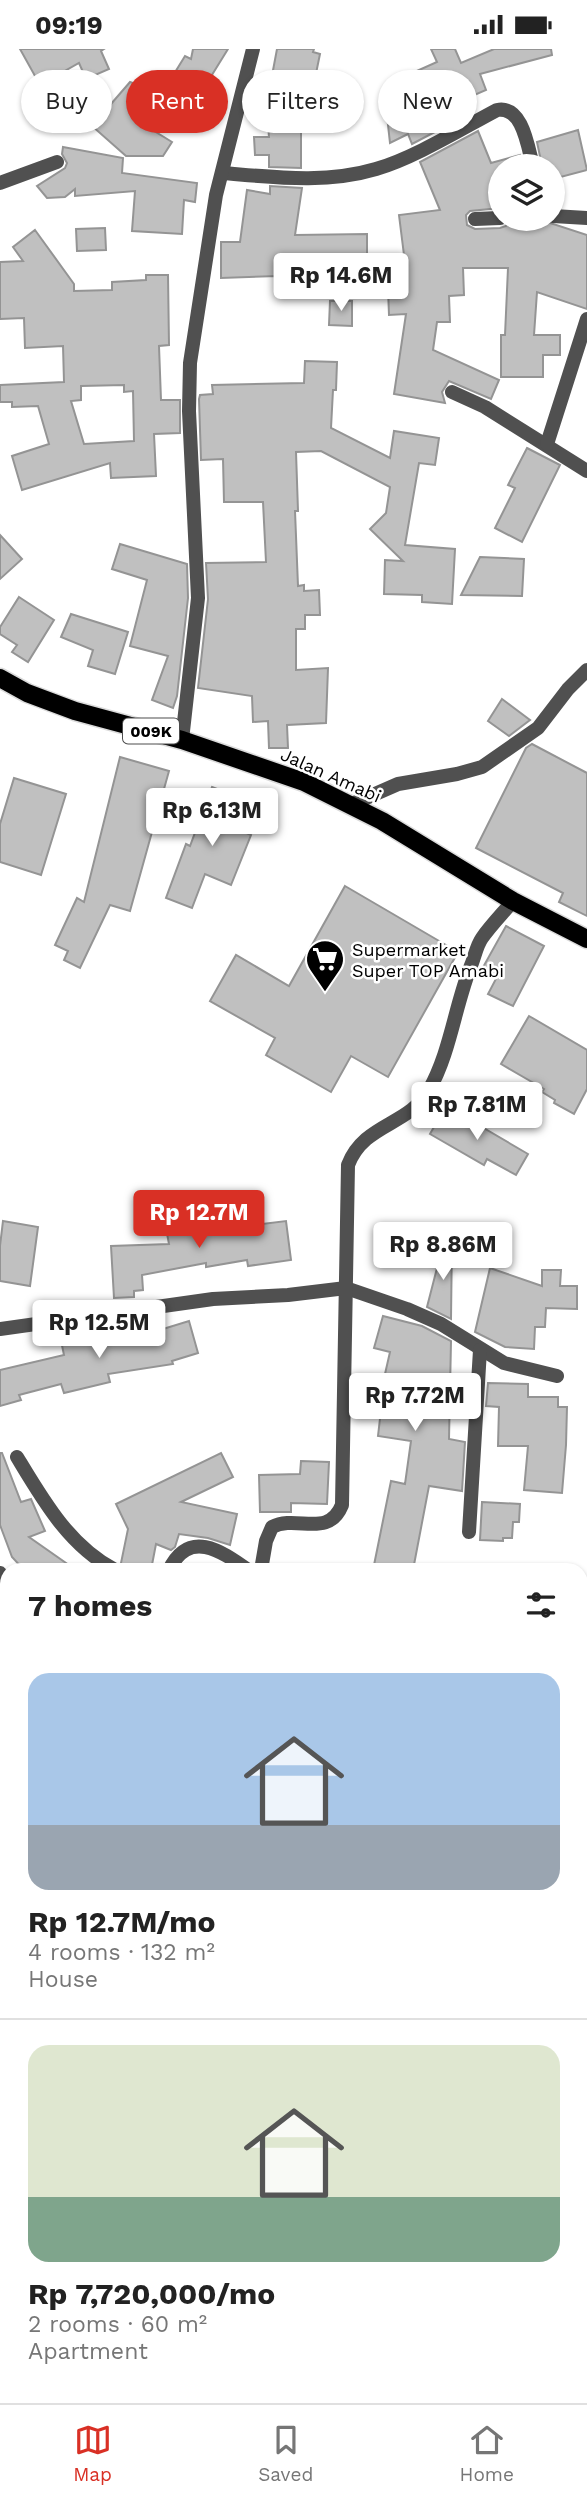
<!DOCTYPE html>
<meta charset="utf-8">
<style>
:root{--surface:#fff;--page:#f6f6f6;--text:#222;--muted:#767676;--line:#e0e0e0;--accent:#d93025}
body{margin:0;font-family:"Work Sans",sans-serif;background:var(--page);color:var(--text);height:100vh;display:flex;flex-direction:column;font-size:26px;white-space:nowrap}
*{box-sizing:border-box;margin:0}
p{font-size:23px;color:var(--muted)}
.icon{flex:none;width:38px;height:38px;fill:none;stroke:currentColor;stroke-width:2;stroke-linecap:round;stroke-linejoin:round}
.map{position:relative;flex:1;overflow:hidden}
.details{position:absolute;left:0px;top:1514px;width:588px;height:842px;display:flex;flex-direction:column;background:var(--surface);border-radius:21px 21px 0 0;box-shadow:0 2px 5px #0004}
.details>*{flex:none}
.top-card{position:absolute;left:21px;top:21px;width:546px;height:63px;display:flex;gap:14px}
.tools{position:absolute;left:488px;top:105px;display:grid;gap:14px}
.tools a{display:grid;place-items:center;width:77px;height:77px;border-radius:50%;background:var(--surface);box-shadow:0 2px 5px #0004;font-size:35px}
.price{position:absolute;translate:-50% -60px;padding:0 16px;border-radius:7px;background:#fff;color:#222;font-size:23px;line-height:46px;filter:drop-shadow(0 2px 4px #0008)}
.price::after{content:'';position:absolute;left:50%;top:42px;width:21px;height:16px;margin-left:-10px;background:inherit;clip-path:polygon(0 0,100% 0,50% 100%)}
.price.on{background:var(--accent);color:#fff}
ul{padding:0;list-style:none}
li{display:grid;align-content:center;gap:14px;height:371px;padding:0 28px}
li+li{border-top:2px solid var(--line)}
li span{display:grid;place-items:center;height:217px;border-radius:21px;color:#555}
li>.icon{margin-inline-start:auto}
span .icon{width:126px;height:126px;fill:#fffc;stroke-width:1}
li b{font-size:30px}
h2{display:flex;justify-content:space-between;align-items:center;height:84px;padding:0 28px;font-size:30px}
.chip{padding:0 24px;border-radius:32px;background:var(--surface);box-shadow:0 2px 5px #0004;font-size:24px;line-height:63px}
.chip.on{background:var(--accent);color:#fff}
.status{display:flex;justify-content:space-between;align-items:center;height:49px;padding:0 35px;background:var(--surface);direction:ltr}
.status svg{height:19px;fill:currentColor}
.tab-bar{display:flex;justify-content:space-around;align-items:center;height:98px;border-top:2px solid var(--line);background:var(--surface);font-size:19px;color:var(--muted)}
.tab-bar a{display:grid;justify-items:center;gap:4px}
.tab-bar .on{color:var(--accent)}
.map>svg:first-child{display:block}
.building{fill:#c0c0c0;stroke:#949494;stroke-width:2;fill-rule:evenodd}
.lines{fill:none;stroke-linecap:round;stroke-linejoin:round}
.primary-casing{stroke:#dbdbdb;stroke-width:21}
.service{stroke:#505050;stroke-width:14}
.minor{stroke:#505050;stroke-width:14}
.primary{stroke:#000;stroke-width:18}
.labels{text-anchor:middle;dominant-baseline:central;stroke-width:5;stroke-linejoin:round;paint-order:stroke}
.shield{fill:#fff;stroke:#4c4c4c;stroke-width:2}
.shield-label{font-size:16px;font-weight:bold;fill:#000}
.street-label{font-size:18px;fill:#000;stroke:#fff}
.poi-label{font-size:18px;fill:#000;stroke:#fff;text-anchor:start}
</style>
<div class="status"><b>09:19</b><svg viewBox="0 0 49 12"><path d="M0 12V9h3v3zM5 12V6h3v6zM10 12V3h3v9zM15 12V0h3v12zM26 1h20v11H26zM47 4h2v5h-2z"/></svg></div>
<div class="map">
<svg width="587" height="2354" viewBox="0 0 587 2354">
<rect width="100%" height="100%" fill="#fff"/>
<g class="building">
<polygon points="20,0 104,0 101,2 109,20 86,30 79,14 40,36"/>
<polygon points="193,0 228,0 194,55 166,38 185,7 191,10"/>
<polygon points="277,0 314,0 313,3 320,5 313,39 271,32"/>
<polygon points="431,0 455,0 461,14 494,0 551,0 552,6 480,25 486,41 465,50 471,64 412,95 408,85 390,94 386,58 409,47 401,29 437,13"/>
<polygon points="130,33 163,45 151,80 172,93 163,107 126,107 92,77"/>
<polygon points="268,76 301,76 301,119 269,118 269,106 255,106 254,88 269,88"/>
<polygon points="578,81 587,121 553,130 553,117 542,117 537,93"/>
<polygon points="478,82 491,114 520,106 523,117 500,117 500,159 470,162 466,166 467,176 475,180 500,179 506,177 509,170 541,171 587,186 587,260 537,243 534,286 560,286 560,306 543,306 543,328 501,328 501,286 505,286 508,219 463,219 464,246 449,247 450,273 437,273 433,301 499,331 491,350 449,332 442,343 445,354 394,345 406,265 389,266 388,240 339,240 339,215 297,216 293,239 276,235 277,227 221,229 221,193 240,193 247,141 270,145 270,137 302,139 295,186 367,185 367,207 404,206 399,166 440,161 420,113"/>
<polygon points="63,98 123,109 122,124 197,134 195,153 184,151 182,185 132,182 135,142 75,147 75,140 65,148 47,149 37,137 65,119 67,114 62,105"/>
<polygon points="105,179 106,201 77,202 76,180"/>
<path d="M35,181L74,235V242L112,241V233L146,231V226H168L169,296L159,297L161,351H180V384L154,385L156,427L111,429L110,414L22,441L12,407L49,395L38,357L12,358V353H0V336L64,333L63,297L25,299L24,269L0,270V213L23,212L13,198ZM124,336V343L133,342L134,392L84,395L71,352L81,351V337Z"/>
<polygon points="330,252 352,252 352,277 329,276"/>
<polygon points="305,312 337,313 336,341 333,341 331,379 390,409 394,382 439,389 435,416 419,414 405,496 455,500 452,555 422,553 422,546 384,545 385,511 403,512 370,480 386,464 390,438 321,402 296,403 298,462 295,462 298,537 304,536 304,542 319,541 320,566 305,566 305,580 296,580 296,621 328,619 326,674 287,676 288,699 269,699 268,672 253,673 252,647 198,639 208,550 206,514 266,513 263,453 224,453 223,410 201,411 199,350 200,346 213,345 212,336 304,334"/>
<polygon points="527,399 560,416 522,493 495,479 515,439 508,436"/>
<polygon points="0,486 22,510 0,530"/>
<polygon points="120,495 187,515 188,549 177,647 173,659 152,651 168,607 130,597 147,531 112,520"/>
<polygon points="480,508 524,510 522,547 461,546"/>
<polygon points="19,548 54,571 28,613 12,603 17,596 0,585 0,578"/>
<polygon points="71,565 128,583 115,625 88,617 93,601 61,588"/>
<polygon points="502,650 530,671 509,687 488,672"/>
<polygon points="532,695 587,724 587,867 559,853 563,844 476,799 526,699"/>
<polygon points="120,708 169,722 130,862 110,856 80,919 64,911 68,902 55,896 77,849 84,853"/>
<polygon points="14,729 66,745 41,826 0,813 0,775"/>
<polygon points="212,738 248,752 237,780 251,786 231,836 205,825 192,859 166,849 186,795 190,797"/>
<polygon points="345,837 458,903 388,1028 351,1007 331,1043 266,1006 275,989 210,952 236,906 289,937"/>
<polygon points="506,877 544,897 513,957 488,945 497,928 482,920"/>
<polygon points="529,967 587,1001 587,1040 574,1065 554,1054 555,1051 542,1043 544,1040 501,1015"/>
<polygon points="446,1057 528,1105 516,1126 487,1110 484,1116 430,1085"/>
<polygon points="226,1164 229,1179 286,1172 291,1211 248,1217 247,1211 206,1218 206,1214 142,1226 143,1241 134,1242 134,1248 114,1249 111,1197 169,1195 165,1174"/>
<polygon points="3,1172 38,1178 30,1237 0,1232 0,1197"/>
<polygon points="445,1188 452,1189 451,1270 427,1258"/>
<polygon points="490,1219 542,1237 542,1221 561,1221 560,1237 577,1237 577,1260 546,1259 545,1278 535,1278 534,1300 505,1298 475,1283"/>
<polygon points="383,1267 422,1277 451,1292 449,1390 465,1393 462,1442 429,1437 413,1521 373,1521 391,1432 405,1435 411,1392 378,1387 381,1361 377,1360 390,1303 374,1299"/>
<polygon points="189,1272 198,1304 172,1312 173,1315 108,1325 110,1333 64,1344 61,1335 19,1346 21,1351 0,1357 0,1321 64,1306 60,1287 83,1282 86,1294 127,1287 126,1283 160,1273 163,1280"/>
<polygon points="462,1333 468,1333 467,1355 457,1354"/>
<polygon points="488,1334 528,1335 528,1348 558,1348 558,1358 567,1358 566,1396 562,1444 524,1441 528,1397 498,1397 499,1358 486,1357"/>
<polygon points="0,1404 2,1404 21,1453 31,1450 45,1482 29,1488 76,1521 24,1521 12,1508 0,1476"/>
<polygon points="221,1404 233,1428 181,1453 237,1465 230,1496 208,1489 179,1485 175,1498 171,1501 156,1495 151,1521 125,1521 121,1514 128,1480 116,1455"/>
<polygon points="301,1412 329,1413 327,1455 291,1454 291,1463 260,1463 259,1426 300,1425"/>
<polygon points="482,1453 520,1455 519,1473 513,1473 512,1489 503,1489 503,1492 480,1491"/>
</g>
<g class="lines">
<defs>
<polyline id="primary" points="0,629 27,644 75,662 182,691 304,733 382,772 513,852 587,890"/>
</defs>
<use href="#primary" class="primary-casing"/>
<polyline class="service" points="350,756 398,735 457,725 482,718 538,679 568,640 587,621"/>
<g class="minor">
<path d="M222,124C273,128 326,135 376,120C414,109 461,80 497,61C523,56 528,99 533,117"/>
<polyline points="0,134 57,113"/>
<polyline points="553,167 587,169"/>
<polyline points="475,170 500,169"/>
<polyline points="452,343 485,358 587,422"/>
<polyline points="547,395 587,270"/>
<polyline points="182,691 198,549 189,362 190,314 216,146 253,0"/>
<polyline points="0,1280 213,1250 288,1246 346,1239 407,1260 441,1275 504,1314 557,1327"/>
<path d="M17,1408C43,1451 69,1497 115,1521"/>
<polyline points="469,1483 480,1301"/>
<path d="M169,1521C189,1480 220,1501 248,1521"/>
<path d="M261,1521L266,1492L272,1478C297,1465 328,1490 342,1456L348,1116C364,1074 409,1077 429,1041C451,1002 455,955 472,914C475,906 477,896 482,889C491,876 503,864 513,852"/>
<polyline points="0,1524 7,1533"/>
</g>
<use href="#primary" class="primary"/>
</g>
<defs>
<symbol id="supermarket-pin" viewBox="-11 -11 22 30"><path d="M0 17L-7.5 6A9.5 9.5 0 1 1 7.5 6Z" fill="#000" stroke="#fff"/><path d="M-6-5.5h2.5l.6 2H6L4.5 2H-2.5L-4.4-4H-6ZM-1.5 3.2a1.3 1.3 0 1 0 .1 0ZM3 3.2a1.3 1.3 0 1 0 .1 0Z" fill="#fff"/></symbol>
</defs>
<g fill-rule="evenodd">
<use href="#supermarket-pin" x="303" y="888" width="44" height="60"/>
</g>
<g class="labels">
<rect class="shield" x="123" y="669.5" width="56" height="25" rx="5"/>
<g class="shield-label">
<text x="151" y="682">009K</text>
</g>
<g class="street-label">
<text transform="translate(331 726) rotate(24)">Jalan Amabi</text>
</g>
<g class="poi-label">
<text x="352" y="900">Supermarket<tspan x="352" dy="21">Super TOP Amabi</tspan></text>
</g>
</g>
</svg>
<div class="tools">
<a><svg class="icon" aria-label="layers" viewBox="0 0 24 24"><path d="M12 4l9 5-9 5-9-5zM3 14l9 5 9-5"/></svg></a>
</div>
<b class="price" style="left:341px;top:264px">Rp 14.6M</b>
<b class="price" style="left:212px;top:799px">Rp 6.13M</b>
<b class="price" style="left:477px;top:1093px">Rp 7.81M</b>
<b class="price on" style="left:199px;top:1201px">Rp 12.7M</b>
<b class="price" style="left:443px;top:1233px">Rp 8.86M</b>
<b class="price" style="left:99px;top:1311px">Rp 12.5M</b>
<b class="price" style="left:415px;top:1384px">Rp 7.72M</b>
<div class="top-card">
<a class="chip">Buy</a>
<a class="chip on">Rent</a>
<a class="chip">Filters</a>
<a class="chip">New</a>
</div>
<section class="details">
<h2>7 homes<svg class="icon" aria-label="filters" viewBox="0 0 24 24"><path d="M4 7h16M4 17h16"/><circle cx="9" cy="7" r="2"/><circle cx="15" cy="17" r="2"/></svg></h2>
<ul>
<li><span style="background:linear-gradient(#a9c7e8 70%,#9aa5b1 0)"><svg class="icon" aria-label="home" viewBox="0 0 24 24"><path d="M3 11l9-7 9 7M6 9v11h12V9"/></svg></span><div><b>Rp 12.7M/mo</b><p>4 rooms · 132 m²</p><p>House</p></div></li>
<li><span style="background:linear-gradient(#dfe7d0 70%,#7fa58c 0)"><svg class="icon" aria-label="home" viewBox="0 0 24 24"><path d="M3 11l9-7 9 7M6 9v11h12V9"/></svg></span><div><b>Rp 7,720,000/mo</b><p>2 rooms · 60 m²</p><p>Apartment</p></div></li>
</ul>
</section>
</div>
<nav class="tab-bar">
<a class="on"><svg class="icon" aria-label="map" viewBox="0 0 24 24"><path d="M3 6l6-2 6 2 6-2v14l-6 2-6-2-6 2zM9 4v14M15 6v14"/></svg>Map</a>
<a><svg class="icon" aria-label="saved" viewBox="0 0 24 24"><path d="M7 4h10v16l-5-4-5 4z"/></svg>Saved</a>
<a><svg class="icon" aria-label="home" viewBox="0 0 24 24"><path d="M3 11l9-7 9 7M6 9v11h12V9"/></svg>Home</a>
</nav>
